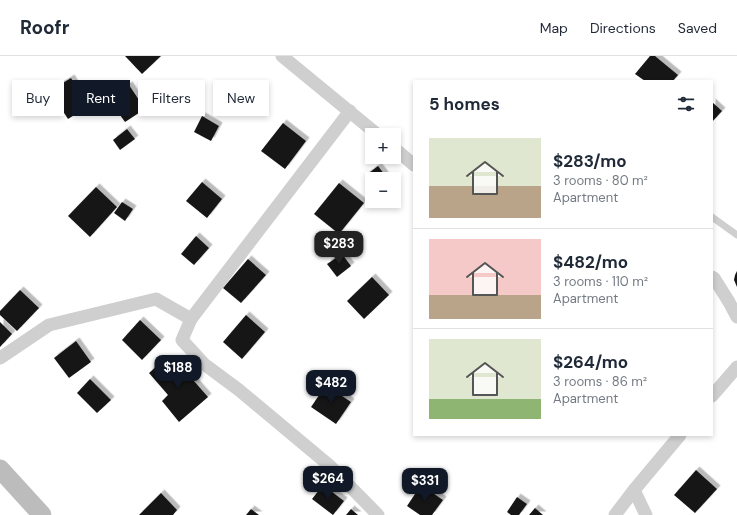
<!DOCTYPE html>
<meta charset="utf-8">
<style>
:root{--surface:#fff;--page:#f2f2f3;--text:#1f2937;--muted:#747a83;--line:#e0e1e3;--accent:#111827}
body{margin:0;font-family:"DM Sans",sans-serif;background:var(--page);color:var(--text);height:100vh;display:flex;flex-direction:column;font-size:15px;white-space:nowrap}
*{box-sizing:border-box;margin:0}
p{font-size:13px;color:var(--muted)}
.icon{flex:none;width:22px;height:22px;fill:none;stroke:currentColor;stroke-width:2;stroke-linecap:round;stroke-linejoin:round}
.map{position:relative;flex:1;overflow:hidden}
.panel{position:absolute;left:413px;top:24px;width:300px;height:356px;display:flex;flex-direction:column;background:var(--surface);border-radius:0px;box-shadow:0 2px 6px #0003}
.panel>*{flex:none}
.top-card{position:absolute;left:12px;top:24px;width:341px;height:36px;display:flex;gap:8px}
.fabs{position:absolute;left:365px;top:72px;display:grid;gap:8px}
.fabs a{display:grid;place-items:center;width:36px;height:36px;border-radius:0px;background:var(--surface);box-shadow:0 2px 6px #0003;font-size:20px}
.price{position:absolute;translate:-50% -34px;padding:0 9px;border-radius:8px;background:var(--accent);color:#fff;font-size:13px;line-height:26px;filter:drop-shadow(0 1px 2px #0008)}
.price::after{content:'';position:absolute;left:50%;top:24px;width:12px;height:9px;margin-left:-6px;background:inherit;clip-path:polygon(0 0,100% 0,50% 100%)}
.price.on{background:#222;color:#fff}
ul{padding:0;list-style:none}
li{display:flex;align-items:center;gap:12px;height:100px;padding:0 16px}
li+li{border-top:1px solid var(--line)}
li span{display:grid;place-items:center;flex:none;width:112px;height:80px;border-radius:0px;color:#555}
li>.icon{margin-inline-start:auto}
span .icon{width:48px;height:48px;fill:#fffc;stroke-width:1}
li b{font-size:17px}
h2{display:flex;justify-content:space-between;align-items:center;height:48px;padding:0 16px;font-size:17px}
.pill{padding:0 14px;border-radius:0px;background:var(--surface);box-shadow:0 2px 6px #0003;font-size:14px;line-height:36px}
.pill.on{background:var(--accent);color:#fff}
header{display:flex;align-items:center;gap:24px;box-sizing:border-box;height:56px;padding:0 20px;background:var(--surface);border-bottom:1px solid var(--line)}
header strong{font-size:19px}
nav{display:flex;gap:22px;margin-inline-start:auto;font-size:14px}
.map>svg:first-child{display:block}
.building{fill:#191919;filter:url(#shadow)}
.lines{fill:none;stroke-linecap:round;stroke-linejoin:round}
.lane{stroke:#cfcfcf;stroke-width:7}
.street{stroke:#cfcfcf;stroke-width:13}
.secondary{stroke:#bcbcbc;stroke-width:19}
</style>
<header>
<strong>Roofr</strong>
<nav><a>Map</a><a>Directions</a><a>Saved</a></nav>
</header>
<div class="map">
<svg width="737" height="459" viewBox="0 0 737 459">
<defs>
<filter id="shadow"><feDropShadow dx="3.5" dy="-3.5" stdDeviation="0" flood-color="#0004"/></filter>
</defs>
<rect width="100%" height="100%" fill="#fff"/>
<g class="building">
<polygon points="125,0 161,0 142,18"/>
<polygon points="650,0 655,0 678,19 673,25 645,25 635,18"/>
<polygon points="71,22 89,50 68,63 50,35"/>
<polygon points="129,29 145,53 125,66 108,42"/>
<polygon points="712,46 722,55 712,66"/>
<polygon points="202,60 219,70 211,85 194,76"/>
<polygon points="283,67 306,85 285,113 261,95"/>
<polygon points="127,73 135,83 120,94 113,84"/>
<polygon points="378,110 388,123 372,123 372,129 365,120"/>
<polygon points="202,126 222,143 207,162 186,145"/>
<polygon points="339,127 364,147 339,178 314,158"/>
<polygon points="96,131 117,151 90,181 68,160"/>
<polygon points="122,146 133,153 125,165 114,157"/>
<polygon points="196,180 209,192 194,209 181,198"/>
<polygon points="342,198 351,210 337,221 327,208"/>
<polygon points="248,203 266,219 241,247 223,232"/>
<polygon points="737,215 737,231 734,224 735,219"/>
<polygon points="372,221 389,239 364,263 347,245"/>
<polygon points="20,234 39,252 17,275 0,259 0,255"/>
<polygon points="246,259 265,276 242,303 223,286"/>
<polygon points="140,264 161,284 142,304 122,284"/>
<polygon points="0,266 12,278 0,291"/>
<polygon points="76,285 91,306 69,322 54,302"/>
<polygon points="165,303 173,312 179,308 208,341 179,366 162,345 168,339 149,317"/>
<polygon points="90,323 111,344 97,357 77,337"/>
<polygon points="326,329 351,346 336,368 311,351"/>
<polygon points="696,414 717,433 695,457 674,439"/>
<polygon points="323,429 344,445 333,459 312,443"/>
<polygon points="421,429 443,444 432,459 420,459 407,450"/>
<polygon points="161,437 177,454 173,459 139,459"/>
<polygon points="517,441 527,448 519,459 511,459 507,456"/>
<polygon points="535,452 543,459 529,459"/>
<polygon points="251,453 259,459 246,459"/>
<polygon points="351,453 358,459 346,459"/>
</g>
<g class="lines">
<polyline class="lane" points="712,161 737,179"/>
<g class="street">
<polyline points="282,0 378,79"/>
<polyline points="394,92 414,109"/>
<polyline points="712,221 714,222 729,246 737,261"/>
<polyline points="191,263 350,55"/>
<polyline points="0,302 49,269 156,243 191,263 182,284 204,308 239,334 330,410 378,459"/>
<polyline points="712,340 737,311"/>
<polyline points="634,434 646,459"/>
<polyline points="615,459 634,434 680,379"/>
</g>
<polyline class="secondary" points="0,413 42,459"/>
</g>
</svg>
<div class="fabs">
<a>+</a>
<a>−</a>
</div>
<b class="price on" style="left:339px;top:209px">$283</b>
<b class="price" style="left:178px;top:333px">$188</b>
<b class="price" style="left:331px;top:348px">$482</b>
<b class="price" style="left:328px;top:444px">$264</b>
<b class="price" style="left:425px;top:446px">$331</b>
<div class="top-card">
<a class="pill">Buy</a>
<a class="pill on">Rent</a>
<a class="pill">Filters</a>
<a class="pill">New</a>
</div>
<section class="panel">
<h2>5 homes<svg class="icon" aria-label="filters" viewBox="0 0 24 24"><path d="M4 7h16M4 17h16"/><circle cx="9" cy="7" r="2"/><circle cx="15" cy="17" r="2"/></svg></h2>
<ul>
<li><span style="background:linear-gradient(#dfe7d0 60%,#b9a48a 0)"><svg class="icon" aria-label="home" viewBox="0 0 24 24"><path d="M3 11l9-7 9 7M6 9v11h12V9"/></svg></span><div><b>$283/mo</b><p>3 rooms · 80 m²</p><p>Apartment</p></div></li>
<li><span style="background:linear-gradient(#f6c9c9 70%,#b9a48a 0)"><svg class="icon" aria-label="home" viewBox="0 0 24 24"><path d="M3 11l9-7 9 7M6 9v11h12V9"/></svg></span><div><b>$482/mo</b><p>3 rooms · 110 m²</p><p>Apartment</p></div></li>
<li><span style="background:linear-gradient(#dfe7d0 75%,#8fb573 0)"><svg class="icon" aria-label="home" viewBox="0 0 24 24"><path d="M3 11l9-7 9 7M6 9v11h12V9"/></svg></span><div><b>$264/mo</b><p>3 rooms · 86 m²</p><p>Apartment</p></div></li>
</ul>
</section>
</div>
